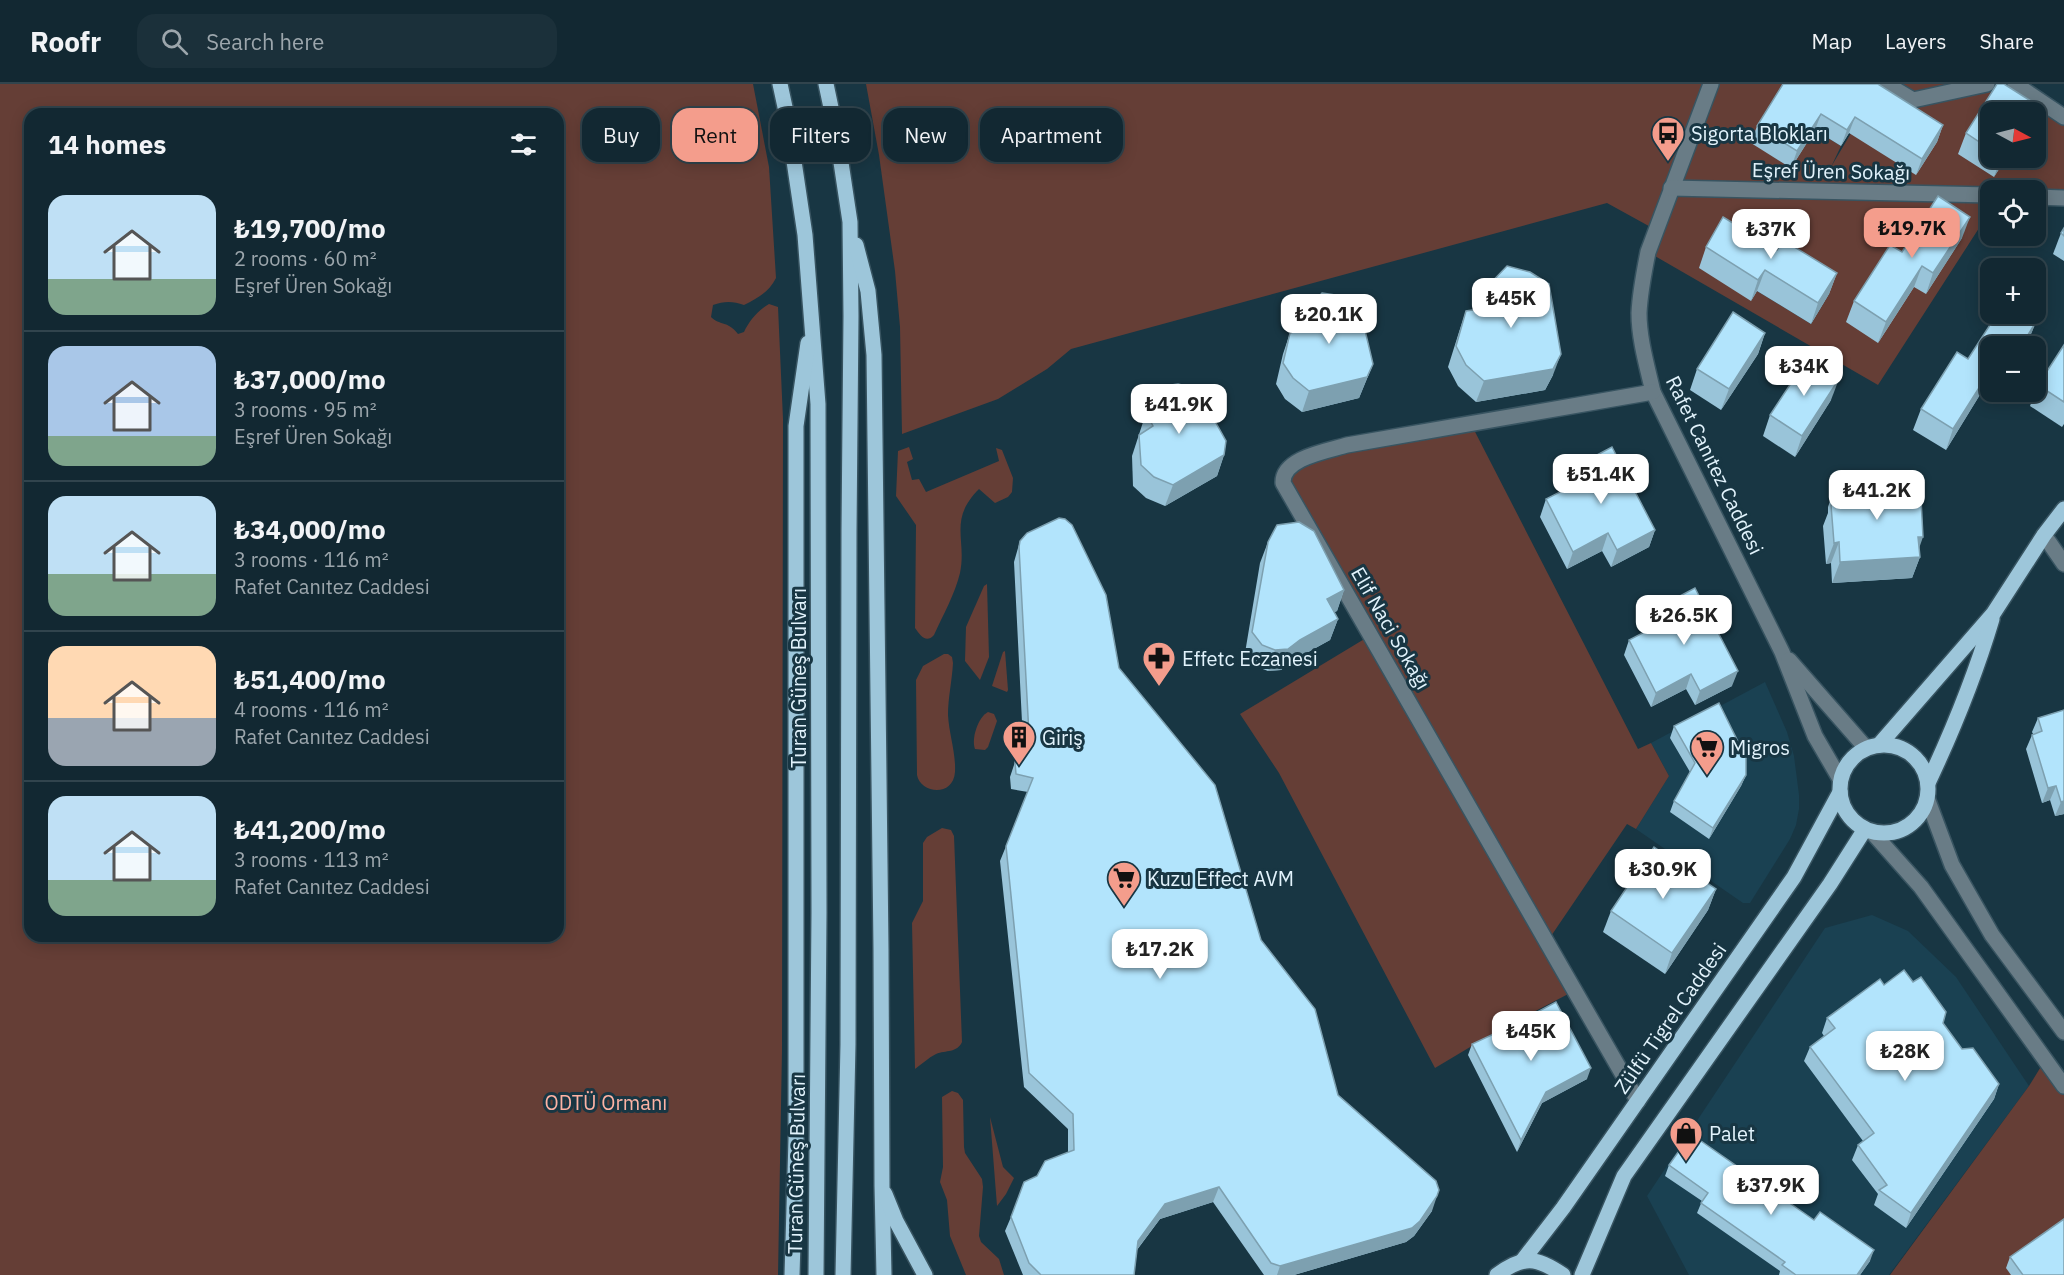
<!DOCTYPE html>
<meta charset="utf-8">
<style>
:root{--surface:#122832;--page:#1b303a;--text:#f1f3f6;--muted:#9ca6ac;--line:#31444d;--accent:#f49d8c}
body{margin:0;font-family:"IBM Plex Sans",sans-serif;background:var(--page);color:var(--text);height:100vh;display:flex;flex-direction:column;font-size:22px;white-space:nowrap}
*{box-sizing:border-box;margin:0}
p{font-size:20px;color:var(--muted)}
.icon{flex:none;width:33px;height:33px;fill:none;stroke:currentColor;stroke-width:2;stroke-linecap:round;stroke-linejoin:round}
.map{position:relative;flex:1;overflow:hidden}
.drawer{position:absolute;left:24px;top:24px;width:540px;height:834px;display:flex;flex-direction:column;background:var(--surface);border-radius:18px;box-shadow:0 3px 15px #0003,0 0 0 2px var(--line)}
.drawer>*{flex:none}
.top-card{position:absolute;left:582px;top:24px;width:570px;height:54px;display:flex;gap:12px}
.needle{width:39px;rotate:97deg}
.buttons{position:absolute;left:1980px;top:18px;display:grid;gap:12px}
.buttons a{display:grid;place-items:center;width:66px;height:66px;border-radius:12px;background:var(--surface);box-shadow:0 3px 15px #0003,0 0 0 2px var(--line);font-size:30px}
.price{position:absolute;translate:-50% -51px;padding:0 14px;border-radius:12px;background:#fff;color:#222;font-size:20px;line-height:39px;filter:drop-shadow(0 2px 3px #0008)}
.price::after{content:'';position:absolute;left:50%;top:36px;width:18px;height:14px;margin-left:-9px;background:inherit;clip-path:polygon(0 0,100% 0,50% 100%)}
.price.active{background:var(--accent);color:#111}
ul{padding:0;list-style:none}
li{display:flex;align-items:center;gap:18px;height:150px;padding:0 24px}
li+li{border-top:2px solid var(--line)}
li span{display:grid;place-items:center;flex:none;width:168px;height:120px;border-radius:18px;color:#555}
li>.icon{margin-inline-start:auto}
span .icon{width:72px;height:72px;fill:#fffc;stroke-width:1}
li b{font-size:26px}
h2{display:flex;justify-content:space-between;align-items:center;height:72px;padding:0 24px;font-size:26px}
.chip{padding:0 21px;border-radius:18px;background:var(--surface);box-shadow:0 3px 15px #0003,0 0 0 2px var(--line);font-size:21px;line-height:54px}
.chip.active{background:var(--accent);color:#111}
header{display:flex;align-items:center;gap:36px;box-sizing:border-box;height:84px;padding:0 30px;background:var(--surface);border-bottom:2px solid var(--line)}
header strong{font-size:28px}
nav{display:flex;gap:33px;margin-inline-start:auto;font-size:21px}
.search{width:420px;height:54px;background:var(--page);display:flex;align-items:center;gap:15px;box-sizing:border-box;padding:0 21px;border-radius:18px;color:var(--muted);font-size:22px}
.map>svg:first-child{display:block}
.built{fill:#1a4152}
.green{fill:#653e36;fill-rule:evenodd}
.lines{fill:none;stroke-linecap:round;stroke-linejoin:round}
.minor-casing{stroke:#385461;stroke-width:18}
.major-casing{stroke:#385461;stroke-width:18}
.minor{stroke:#697c86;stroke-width:15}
.major{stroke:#9dc6da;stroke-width:15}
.wall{fill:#99c4d9}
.shaded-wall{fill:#7da0b0}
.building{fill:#b2e4fc;stroke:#7da0b0;stroke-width:1.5}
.labels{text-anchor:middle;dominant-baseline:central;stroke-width:6;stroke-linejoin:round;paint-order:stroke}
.poi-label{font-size:20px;fill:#e2f3fc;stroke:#183643;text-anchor:start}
.street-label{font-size:20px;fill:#e2f3fc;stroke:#183643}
.park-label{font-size:20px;fill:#feb3a4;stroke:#183643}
</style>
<header>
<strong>Roofr</strong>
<div class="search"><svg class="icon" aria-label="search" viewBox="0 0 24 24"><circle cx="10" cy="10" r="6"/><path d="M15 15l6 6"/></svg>Search here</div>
<nav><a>Map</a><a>Layers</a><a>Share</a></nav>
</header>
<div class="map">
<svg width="2064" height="1191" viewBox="0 0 2064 1191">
<rect width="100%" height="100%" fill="#183643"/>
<g class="built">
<polygon points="1765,598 1787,648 1794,672 1799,711 1799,725 1796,741 1790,755 1750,819 1743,819 1636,745 1669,692 1651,659"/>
<polygon points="1872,831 1908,847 1956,893 2029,1002 1889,1191 1689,1191 1647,1112 1825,844"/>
</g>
<g class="green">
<path d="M0,0H753L769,83L776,194C769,208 758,214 744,221C733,217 724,217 713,221L711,233C720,242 727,236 738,250L744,248C749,237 758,226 769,220L778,223L783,335L782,966L778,1191H0ZM30,30H558V852H30Z"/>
<path d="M866,0H1787L1791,83L1815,46L1841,62L1831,83L1880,0H2015L2064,33V114L2036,106H1990V127L1878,301L1648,168L1656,146L1607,119L1071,265L1047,285L998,315L902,350L900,243L895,187L879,71ZM1990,28H2036V74H1990ZM1930,133L1962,154L1926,209L1894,189ZM1776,177L1829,210L1811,240L1757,207L1750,217Z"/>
<polygon points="1471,340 1638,665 1651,659 1669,692 1636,745 1627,740 1547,858 1574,907 1497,947 1435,984 1279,689 1240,630 1371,551 1283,399 1295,379"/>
<path d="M909,363L913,375L907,378L912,396L919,395L926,408L999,377L996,364L1002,366L1013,394L1012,408L1008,413L995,419L979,405C948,436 967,455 960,489C955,510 943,531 934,551C926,560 920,551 915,544L916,441L896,412L898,367Z"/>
<polygon points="987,500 989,573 980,596 965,577 966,543 984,502"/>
<polygon points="1005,567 1008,606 1007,608 992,602 1003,568"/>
<path d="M944,570H948L952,573L953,579C952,597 948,614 948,631C949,650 956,669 955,688C953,714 920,709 917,691L916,596L923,582Z"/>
<path d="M988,628L994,630L997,637L988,663L985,666L975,665C971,655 978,633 988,628Z"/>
<path d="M942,744L951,746L954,752L962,958C957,969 946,966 936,970C928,974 922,980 915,985L912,839L923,817V759L927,753Z"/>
<polygon points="2045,976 2064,1002 2064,1191 1890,1191 2029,1002"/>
<polygon points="952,1007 958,1009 963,1016 964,1063 965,1069 982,1095 983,1103 979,1152 981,1158 999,1175 1004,1191 966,1191 950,1152 947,1116 940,1098 943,1083 942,1013"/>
<polygon points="990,1033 1003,1083 1014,1094 1006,1110 997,1122"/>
</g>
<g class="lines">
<defs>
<g id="minor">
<path d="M1711,0L1648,168C1644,188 1640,208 1639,229C1639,255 1647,282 1653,308L1782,568L1815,652L1840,695"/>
<polyline points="1886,0 1913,16 1987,0"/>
<polyline points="2015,0 2064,33"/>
<polyline points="1671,104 1990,111"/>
<polyline points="2036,113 2064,114"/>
<polyline points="2044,451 2064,480"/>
<polyline points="1789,576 1866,664"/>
<polyline points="1927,714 1952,781 1992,851 2064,948"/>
<polyline points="1872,748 1921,803 2064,1002"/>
<path d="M1638,1017L1283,399C1282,374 1327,367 1347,361L1653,308"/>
</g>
<g id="major">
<polyline points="780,0 788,37 805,151 818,320 819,829 816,1191"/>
<polyline points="826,0 837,52 850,138 851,232 849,447 848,960 843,1191"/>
<polyline points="856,161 868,207 874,271 881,865 882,1102 884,1191"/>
<polyline points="1879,661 1993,530 2044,451 2064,425"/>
<circle cx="1884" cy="705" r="44"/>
<path d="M1928,699C1953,646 1975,592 1992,535"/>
<polyline points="885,1110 896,1137 925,1191"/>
<polyline points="1523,1176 1563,1124 1794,793 1840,708"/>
<polyline points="792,1191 796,1055 796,342 808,259"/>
<path d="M1497,1191C1523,1171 1537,1173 1563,1191"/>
<polyline points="1582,1191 1624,1092 1830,800 1865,745"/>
</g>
</defs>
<use href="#minor" class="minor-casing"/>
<use href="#major" class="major-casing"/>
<use href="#minor" class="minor"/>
<use href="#major" class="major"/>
</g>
<g class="wall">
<polygon points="1783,0 1943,41 1937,58 1916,91 1849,49 1841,62 1815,46 1791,84 1751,59 1757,42"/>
<polygon points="1990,28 1990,74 2006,74 1994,93 1958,70 1966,49"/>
<polygon points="2064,144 2064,177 2053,170 2061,149"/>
<polygon points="1962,154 1926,210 1914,203 1878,259 1846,238 1854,217 1902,168"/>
<polygon points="1706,163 1777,166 1837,189 1829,210 1811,240 1757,207 1751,217 1699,184"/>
<polygon points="1484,206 1553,291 1545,306 1476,318 1458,302 1448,283 1459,248 1466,227 1476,226"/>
<polygon points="1303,230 1373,280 1359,314 1302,328 1285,315 1276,300 1283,270 1290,249 1297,248"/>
<polygon points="1997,230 2021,230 2036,238 2026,262 1990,262 1990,308 1998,308 1993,316 1981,309 1946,366 1913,346 1921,325 1957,268 1968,275"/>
<polygon points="1765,249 1758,270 1721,326 1690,306 1697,285"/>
<polygon points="2064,261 2064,340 2062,343 2030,322 2038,301"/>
<polygon points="1831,316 1795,373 1763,352 1770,331"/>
<polygon points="1146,329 1224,371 1217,392 1165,422 1146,414 1133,402 1132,372"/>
<polygon points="1574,383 1655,446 1649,463 1611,483 1602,467 1567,485 1540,433 1546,415 1569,403 1568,400"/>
<polygon points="1835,402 1919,465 1920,473 1912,494 1832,499 1831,479 1826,480 1823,442 1828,429 1828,423"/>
<polygon points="1020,457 1119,584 1261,856 1338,1011 1432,1127 1414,1152 1406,1158 1294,1191 1264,1191 1213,1118 1160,1135 1137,1166 1134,1191 1023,1191 1005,1147 1011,1133 1037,1092 1068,1068 1068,1045 1024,1003 1000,777 1028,708 1011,705 1010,693 1021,660 1023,658 1014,478"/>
<polygon points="1268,458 1344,506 1337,527 1334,528 1338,535 1330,556 1292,577 1281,586 1268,587 1255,582 1245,569 1260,479"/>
<polygon points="1657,524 1732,602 1695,621 1686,605 1651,623 1624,571 1629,556 1654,543 1652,539"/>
<polygon points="2064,626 2064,730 2055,732 2050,716 2042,719 2026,665 2032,651 2033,650 2032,648 2038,634"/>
<polygon points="1674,642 1746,691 1741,702 1709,755 1670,728 1674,717 1690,688 1670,654"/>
<polygon points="1716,805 1708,826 1665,890 1603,848 1611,827"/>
<polygon points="1884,901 1943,939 1962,965 1999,1000 1994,1015 1906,1144 1874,1121 1878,1110 1852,1076 1858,1061 1863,1057 1804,977 1810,963 1824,952 1822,949 1827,934"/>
<polygon points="1472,960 1587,995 1542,1019 1517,1068 1468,971"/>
<polygon points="1669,1081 1870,1177 1860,1191 1779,1191 1780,1187 1697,1129 1702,1117 1665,1092"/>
<polygon points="2010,1173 2064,1191 2011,1191 2006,1184"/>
</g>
<g class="shaded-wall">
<polygon points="1821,30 1815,46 1791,84 1797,67"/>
<polygon points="1855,33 1849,49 1841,62 1847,46"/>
<polygon points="1943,41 1937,58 1916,91 1922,75"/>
<polygon points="2001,74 2006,74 1994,93"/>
<polygon points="1970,133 1962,154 1926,210 1933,189"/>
<polygon points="1922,182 1914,203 1878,259 1886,238"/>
<polygon points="1765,186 1757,207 1751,217 1758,196"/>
<polygon points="1837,189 1829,210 1811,240 1818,219"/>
<polygon points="2036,238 2026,262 2021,262"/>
<polygon points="1765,249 1758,270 1721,326 1729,305"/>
<polygon points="1561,270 1553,291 1545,306 1476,318 1484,297"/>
<polygon points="1373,280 1359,314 1302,328 1309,307"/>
<polygon points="1989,288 1981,309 1946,366 1953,345"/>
<polygon points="1839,295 1831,316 1795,373 1802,352"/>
<polygon points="1224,371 1217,392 1165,422 1173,401"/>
<polygon points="1655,446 1649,463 1611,483 1617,466"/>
<polygon points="1608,449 1602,467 1567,485 1573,468"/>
<polygon points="1918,453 1923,453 1916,473 1920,473 1912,494 1832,499 1840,478"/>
<polygon points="1839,458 1831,479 1826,480 1834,459"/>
<polygon points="1344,506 1337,527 1319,536 1327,515"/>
<polygon points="1338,535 1330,556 1292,577 1281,586 1268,587 1275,566 1300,556"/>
<polygon points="1738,587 1732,602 1695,621 1700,607"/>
<polygon points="1691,590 1686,605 1651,623 1656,609"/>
<polygon points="1746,691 1741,702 1709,755 1713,744"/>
<polygon points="2056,702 2050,716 2042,719 2048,704"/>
<polygon points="2064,717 2064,730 2055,732 2061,718"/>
<polygon points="1716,805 1708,826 1665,890 1672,869"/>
<polygon points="1591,984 1587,995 1542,1019 1517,1068 1521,1056 1546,1008"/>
<polygon points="1999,1000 1994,1015 1906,1144 1911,1129"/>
<polygon points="1219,1103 1213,1118 1160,1135 1132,1172 1138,1157 1165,1120"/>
<polygon points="1437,1112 1432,1127 1414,1152 1406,1158 1294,1191 1277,1191 1280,1182"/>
<polygon points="1874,1166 1870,1177 1860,1191 1857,1191"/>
</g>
<g class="building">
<polygon points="1783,0 1878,0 1943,41 1922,75 1855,33 1847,46 1821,30 1797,67 1757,42"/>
<polygon points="1997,0 2004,0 2034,19 2028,28 1990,28 1990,65 1966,49"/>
<polygon points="1938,112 1970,133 1933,189 1922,182 1886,238 1854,217 1890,161 1902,168"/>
<polygon points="1723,133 1777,166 1783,156 1837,189 1818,219 1765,186 1758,196 1706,163"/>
<polygon points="2064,144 2064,152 2061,149"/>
<polygon points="1507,182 1530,188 1549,200 1561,270 1553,285 1484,297 1466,281 1456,262 1466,227 1486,224 1484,206"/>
<polygon points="1322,209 1342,212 1359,221 1373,280 1367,293 1309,307 1293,294 1283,279 1290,249 1306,245 1303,230"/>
<polygon points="1733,228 1765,249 1729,305 1697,285"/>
<polygon points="1997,230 2021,230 2036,238 2021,262 1990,262 1990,289 1989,288 1953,345 1921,325 1957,268 1968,275"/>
<polygon points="2064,261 2064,318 2038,301"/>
<polygon points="1807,275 1839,295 1802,352 1770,331"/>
<polygon points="1178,300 1197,305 1226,357 1224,371 1173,401 1154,393 1141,381 1139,351 1153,342 1146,329 1158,303"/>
<polygon points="1612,363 1655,446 1617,466 1608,449 1573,468 1546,415 1582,397 1574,383"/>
<polygon points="1915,397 1916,415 1921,415 1923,453 1918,453 1920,473 1840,478 1839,458 1834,459 1831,421 1837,420 1835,402"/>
<polygon points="1059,434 1065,435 1072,441 1106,511 1119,584 1215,701 1261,856 1315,925 1338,1011 1436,1097 1439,1106 1437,1112 1420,1137 1412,1144 1280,1182 1271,1179 1219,1103 1165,1120 1138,1157 1134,1191 1041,1191 1029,1179 1011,1133 1024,1098 1037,1092 1045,1077 1074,1066 1073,1030 1029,989 1006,762 1033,694 1016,690 1015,678 1021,660 1029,651 1019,463 1020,457 1027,449"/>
<polygon points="1299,438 1314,447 1344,506 1327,515 1338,535 1300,556 1288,565 1275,566 1262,561 1252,548 1268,458 1277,441"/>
<polygon points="1695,504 1738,587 1700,607 1691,590 1656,609 1629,556 1664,538 1657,524"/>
<polygon points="1719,619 1746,674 1746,691 1713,744 1674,717 1695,679 1674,642"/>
<polygon points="2064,626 2064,717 2061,718 2056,702 2048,704 2032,651 2042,647 2038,634"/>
<polygon points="1654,763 1716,805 1672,869 1611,827"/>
<polygon points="1904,886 1913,898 1921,893 1946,928 1943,939 1962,965 1973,964 1999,1000 1911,1129 1879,1106 1887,1101 1858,1061 1874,1049 1810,963 1835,944 1827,934 1880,895 1884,901"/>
<polygon points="1556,918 1591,984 1546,1008 1521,1056 1472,960 1511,942"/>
<polygon points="1691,1050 1814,1136 1820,1128 1874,1166 1857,1191 1796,1191 1782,1181 1785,1178 1701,1119 1708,1109 1669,1081"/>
<polygon points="2064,1135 2064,1191 2023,1191 2010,1173"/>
</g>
<defs>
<symbol id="bus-pin" viewBox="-11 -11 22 30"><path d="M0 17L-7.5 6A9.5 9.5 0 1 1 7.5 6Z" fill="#f49d8c" stroke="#183643"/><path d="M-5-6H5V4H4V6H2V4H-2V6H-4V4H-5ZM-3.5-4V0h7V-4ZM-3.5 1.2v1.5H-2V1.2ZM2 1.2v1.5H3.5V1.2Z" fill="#111"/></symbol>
<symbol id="pharmacy-pin" viewBox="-11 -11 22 30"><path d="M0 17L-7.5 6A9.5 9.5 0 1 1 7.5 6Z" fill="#f49d8c" stroke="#183643"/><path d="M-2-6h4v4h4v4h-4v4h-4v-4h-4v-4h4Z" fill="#111"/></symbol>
<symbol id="building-pin" viewBox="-11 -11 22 30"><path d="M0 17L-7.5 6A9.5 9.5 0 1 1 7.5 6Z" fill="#f49d8c" stroke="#183643"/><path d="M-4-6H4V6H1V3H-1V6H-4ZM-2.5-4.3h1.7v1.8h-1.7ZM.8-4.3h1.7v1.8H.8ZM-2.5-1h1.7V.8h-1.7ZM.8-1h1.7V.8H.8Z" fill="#111"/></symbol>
<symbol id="supermarket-pin" viewBox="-11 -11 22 30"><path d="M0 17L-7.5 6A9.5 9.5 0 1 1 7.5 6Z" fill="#f49d8c" stroke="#183643"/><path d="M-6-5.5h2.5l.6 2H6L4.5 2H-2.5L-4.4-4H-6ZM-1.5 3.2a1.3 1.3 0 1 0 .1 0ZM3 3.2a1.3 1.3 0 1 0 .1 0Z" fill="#111"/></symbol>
<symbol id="shop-pin" viewBox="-11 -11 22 30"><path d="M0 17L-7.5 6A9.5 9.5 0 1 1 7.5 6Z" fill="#f49d8c" stroke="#183643"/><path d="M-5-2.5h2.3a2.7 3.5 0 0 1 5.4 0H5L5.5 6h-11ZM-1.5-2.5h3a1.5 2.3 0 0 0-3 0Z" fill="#111"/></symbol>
</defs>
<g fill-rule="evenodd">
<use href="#bus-pin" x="1649" y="30" width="38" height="52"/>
<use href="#pharmacy-pin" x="1140" y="555" width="38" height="52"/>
<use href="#building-pin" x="1000" y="634" width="38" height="52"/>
<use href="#supermarket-pin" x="1688" y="644" width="38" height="52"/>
<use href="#supermarket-pin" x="1105" y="775" width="38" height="52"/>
<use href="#shop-pin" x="1667" y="1030" width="38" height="52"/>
</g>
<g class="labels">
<g class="poi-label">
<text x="1691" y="49">Sigorta Blokları</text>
<text x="1182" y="574">Effetc Eczanesi</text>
<text x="1042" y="653">Giriş</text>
<text x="1730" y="663">Migros</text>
<text x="1147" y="794">Kuzu Effect AVM</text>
<text x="1709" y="1049">Palet</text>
</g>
<g class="street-label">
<text transform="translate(1831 87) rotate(1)">Eşref Üren Sokağı</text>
<text transform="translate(1715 381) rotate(64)">Rafet Canıtez Caddesi</text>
<text transform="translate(1391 544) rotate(60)">Elif Naci Sokağı</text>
<text transform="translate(798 594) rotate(-90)">Turan Güneş Bulvarı</text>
<text transform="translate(1670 934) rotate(-55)">Zülfü Tigrel Caddesi</text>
<text transform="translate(796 1080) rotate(-89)">Turan Güneş Bulvarı</text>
</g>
<g class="park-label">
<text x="606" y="1018">ODTÜ Ormanı</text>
</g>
</g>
</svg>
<div class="buttons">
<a><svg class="needle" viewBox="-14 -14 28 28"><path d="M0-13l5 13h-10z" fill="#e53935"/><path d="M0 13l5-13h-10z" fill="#9ca6ac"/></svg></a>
<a><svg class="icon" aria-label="locate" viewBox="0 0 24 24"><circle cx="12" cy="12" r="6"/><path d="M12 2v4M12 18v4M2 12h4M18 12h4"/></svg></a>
<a>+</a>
<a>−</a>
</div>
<b class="price active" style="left:1912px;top:175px">₺19.7K</b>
<b class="price" style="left:1771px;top:176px">₺37K</b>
<b class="price" style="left:1511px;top:245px">₺45K</b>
<b class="price" style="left:1329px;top:261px">₺20.1K</b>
<b class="price" style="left:1804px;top:313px">₺34K</b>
<b class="price" style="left:1179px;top:351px">₺41.9K</b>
<b class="price" style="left:1601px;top:421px">₺51.4K</b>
<b class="price" style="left:1877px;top:437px">₺41.2K</b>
<b class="price" style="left:1684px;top:562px">₺26.5K</b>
<b class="price" style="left:1663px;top:816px">₺30.9K</b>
<b class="price" style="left:1160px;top:896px">₺17.2K</b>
<b class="price" style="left:1531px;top:978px">₺45K</b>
<b class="price" style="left:1905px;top:998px">₺28K</b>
<b class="price" style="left:1771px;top:1132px">₺37.9K</b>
<div class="top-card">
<a class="chip">Buy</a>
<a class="chip active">Rent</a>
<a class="chip">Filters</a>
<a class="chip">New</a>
<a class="chip">Apartment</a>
</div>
<section class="drawer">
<h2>14 homes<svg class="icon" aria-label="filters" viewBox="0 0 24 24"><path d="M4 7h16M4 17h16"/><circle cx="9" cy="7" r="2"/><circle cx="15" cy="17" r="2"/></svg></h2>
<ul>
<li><span style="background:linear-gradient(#bfe0f5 70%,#7fa58c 0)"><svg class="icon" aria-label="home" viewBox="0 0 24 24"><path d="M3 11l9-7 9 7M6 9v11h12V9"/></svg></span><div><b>₺19,700/mo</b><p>2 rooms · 60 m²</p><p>Eşref Üren Sokağı</p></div></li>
<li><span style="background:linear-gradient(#a9c7e8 75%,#7fa58c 0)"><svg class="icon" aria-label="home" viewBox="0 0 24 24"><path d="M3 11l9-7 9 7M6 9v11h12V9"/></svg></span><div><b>₺37,000/mo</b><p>3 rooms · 95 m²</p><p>Eşref Üren Sokağı</p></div></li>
<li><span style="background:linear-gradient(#bfe0f5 65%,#7fa58c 0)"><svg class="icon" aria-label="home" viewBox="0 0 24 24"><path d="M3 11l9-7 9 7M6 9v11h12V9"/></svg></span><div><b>₺34,000/mo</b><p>3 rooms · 116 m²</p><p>Rafet Canıtez Caddesi</p></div></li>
<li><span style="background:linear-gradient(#ffd9b3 60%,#9aa5b1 0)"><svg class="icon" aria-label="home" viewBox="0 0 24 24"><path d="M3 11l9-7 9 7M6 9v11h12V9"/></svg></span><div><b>₺51,400/mo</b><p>4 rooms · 116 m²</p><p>Rafet Canıtez Caddesi</p></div></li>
<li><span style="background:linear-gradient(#bfe0f5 70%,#7fa58c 0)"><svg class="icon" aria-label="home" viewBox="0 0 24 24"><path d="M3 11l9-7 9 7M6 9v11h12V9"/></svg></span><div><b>₺41,200/mo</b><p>3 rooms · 113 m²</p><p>Rafet Canıtez Caddesi</p></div></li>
</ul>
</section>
</div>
